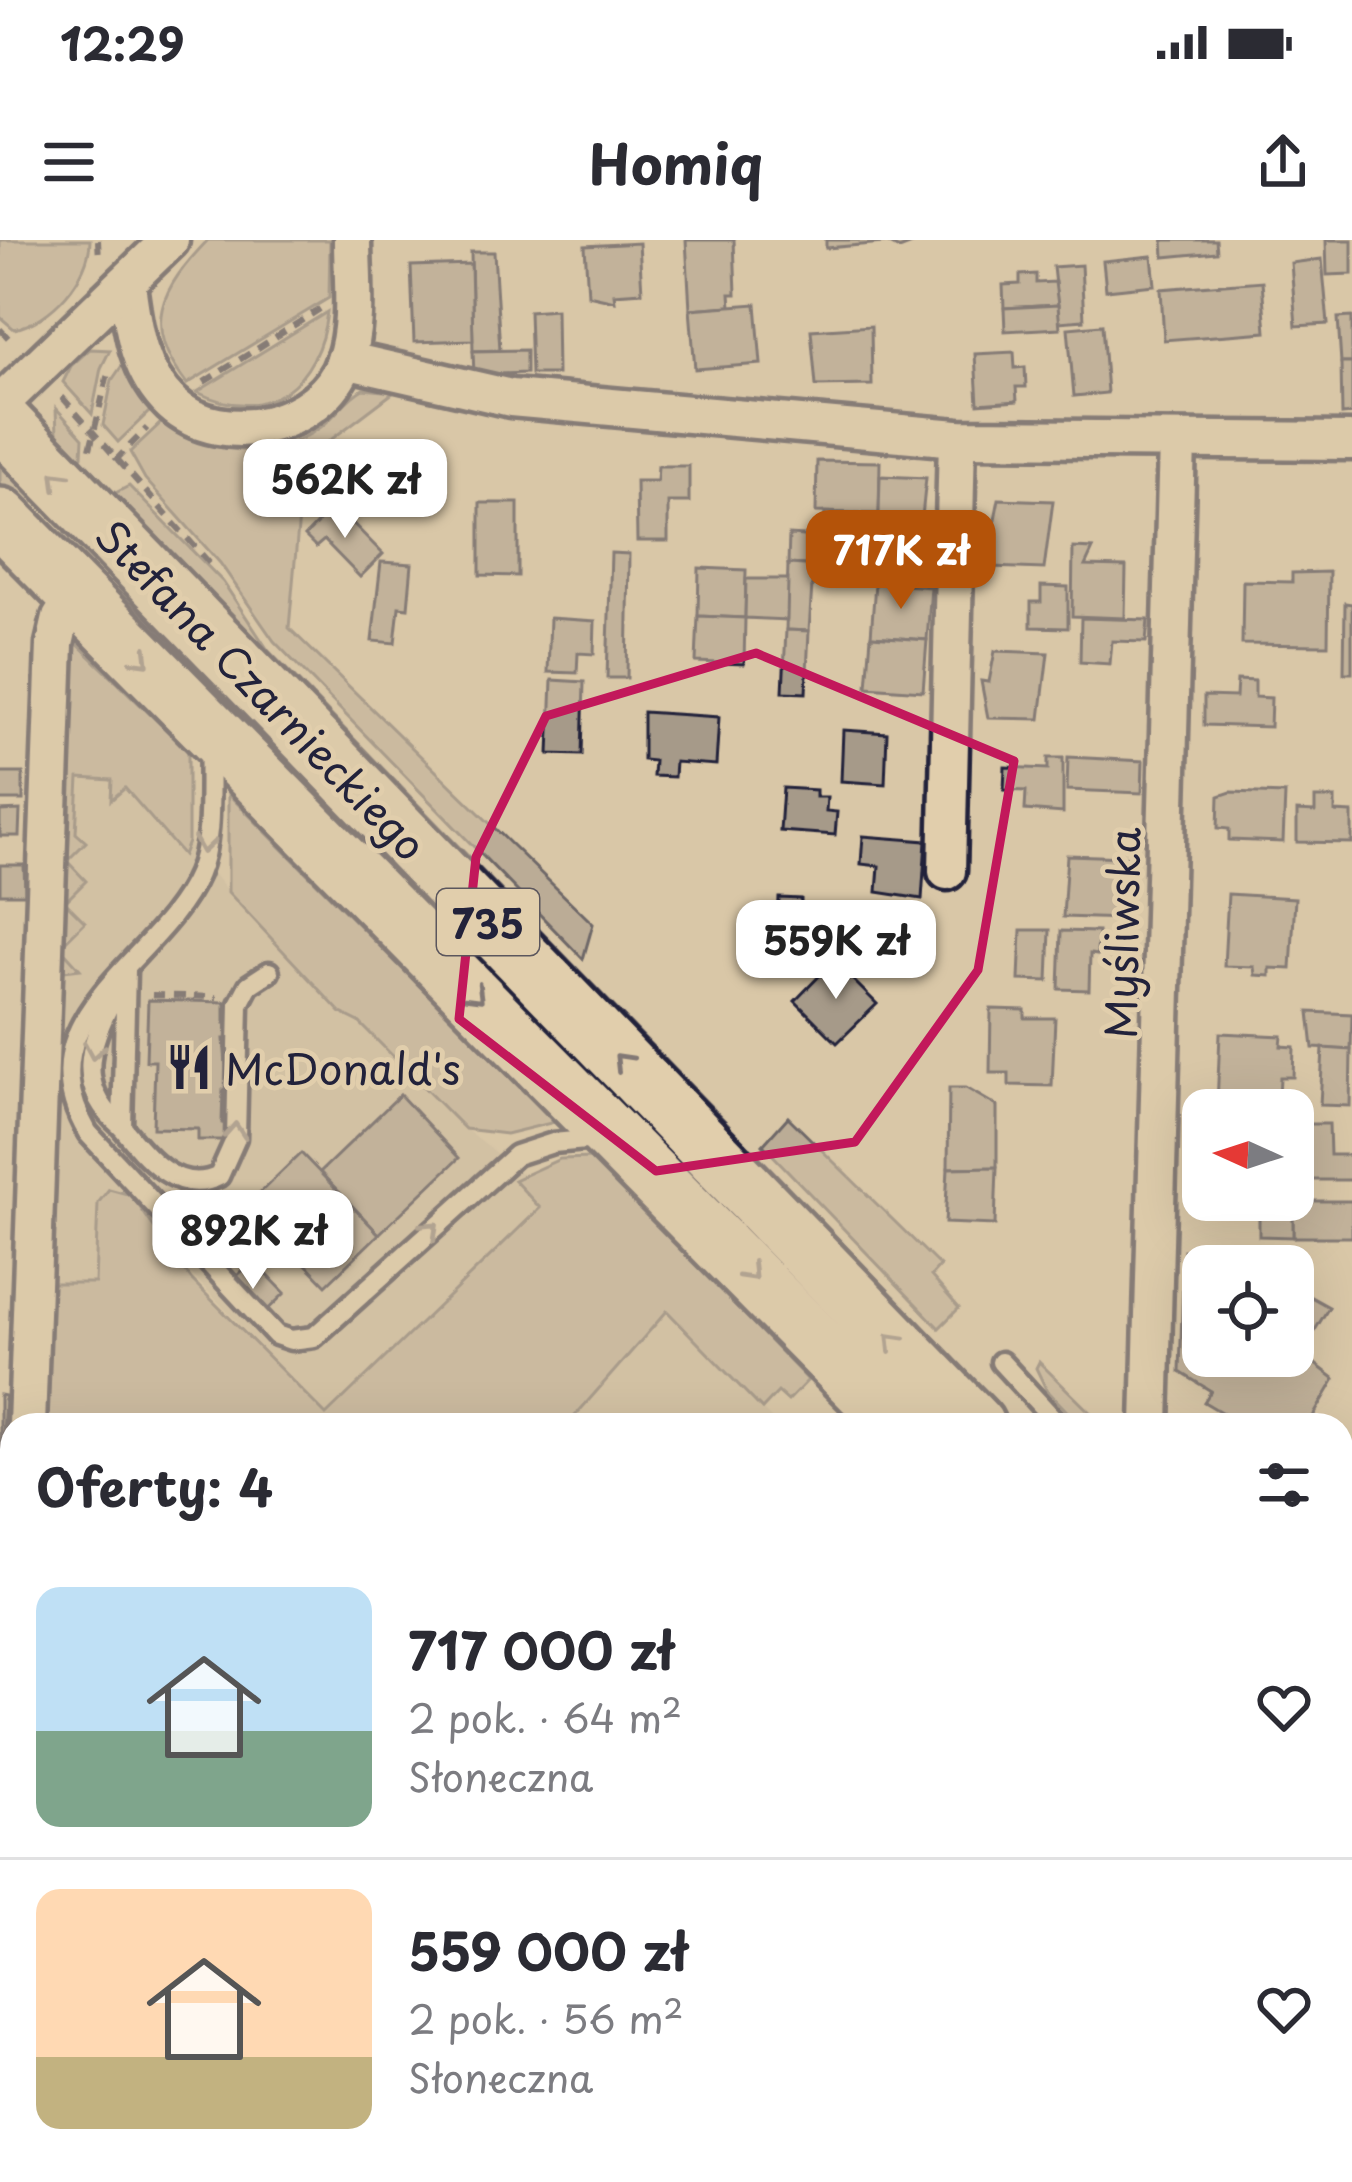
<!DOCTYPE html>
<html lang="pl">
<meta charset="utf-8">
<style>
:root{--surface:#fff;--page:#f2f2f3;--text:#2b2b33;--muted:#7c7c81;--line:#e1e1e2;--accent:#b45309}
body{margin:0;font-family:"Playpen Sans",sans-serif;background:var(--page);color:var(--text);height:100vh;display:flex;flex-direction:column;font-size:45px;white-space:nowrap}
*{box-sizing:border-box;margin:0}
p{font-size:39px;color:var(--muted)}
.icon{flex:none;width:66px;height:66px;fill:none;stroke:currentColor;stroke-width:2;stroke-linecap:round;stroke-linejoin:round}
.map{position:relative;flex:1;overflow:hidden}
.details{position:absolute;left:0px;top:1173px;width:1353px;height:771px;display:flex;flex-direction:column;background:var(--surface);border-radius:36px 36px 0 0;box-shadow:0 12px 48px #0002}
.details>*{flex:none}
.needle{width:78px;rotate:273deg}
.tools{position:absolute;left:1182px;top:849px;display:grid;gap:24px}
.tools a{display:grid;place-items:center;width:132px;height:132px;border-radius:24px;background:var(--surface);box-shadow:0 12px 48px #0002;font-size:60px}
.price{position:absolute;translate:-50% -102px;padding:0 27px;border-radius:24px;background:#fff;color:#222;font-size:39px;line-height:78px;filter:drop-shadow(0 3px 6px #0008)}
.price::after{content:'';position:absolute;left:50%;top:72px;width:36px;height:27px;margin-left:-18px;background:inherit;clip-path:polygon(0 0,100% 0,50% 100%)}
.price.on{background:var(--accent);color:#fff}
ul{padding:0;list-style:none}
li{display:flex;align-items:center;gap:36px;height:300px;padding:0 36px}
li+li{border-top:3px solid var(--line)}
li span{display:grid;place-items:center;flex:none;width:336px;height:240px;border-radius:24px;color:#555}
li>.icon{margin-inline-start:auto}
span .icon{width:144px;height:144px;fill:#fffc;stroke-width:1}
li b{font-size:51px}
h2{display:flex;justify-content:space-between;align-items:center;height:144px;padding:0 36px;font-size:51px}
.status{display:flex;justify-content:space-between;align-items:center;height:84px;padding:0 60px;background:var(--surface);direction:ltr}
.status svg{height:33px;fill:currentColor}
header{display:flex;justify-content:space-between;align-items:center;height:156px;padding:0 36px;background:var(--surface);font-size:54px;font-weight:700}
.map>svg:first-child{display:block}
.built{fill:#caba9e}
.green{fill:#bbac96;stroke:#6e6768;stroke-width:3}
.building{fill:#a69a89;stroke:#22223b;stroke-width:3}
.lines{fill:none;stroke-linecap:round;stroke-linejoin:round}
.lane-casing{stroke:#22223b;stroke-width:27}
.street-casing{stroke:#22223b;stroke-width:45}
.primary-casing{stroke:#22223b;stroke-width:66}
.path{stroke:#22223b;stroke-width:6;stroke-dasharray:12 9;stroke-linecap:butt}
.lane{stroke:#e1ceac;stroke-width:18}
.street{stroke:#e1ceac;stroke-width:36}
.primary{stroke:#e1ceac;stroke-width:57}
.oneway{stroke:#827874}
.marked{fill:none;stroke:#c2185b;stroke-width:9;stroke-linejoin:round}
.labels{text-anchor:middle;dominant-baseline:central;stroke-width:10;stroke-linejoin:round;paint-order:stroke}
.shield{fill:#e1ceac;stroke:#5b565d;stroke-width:3}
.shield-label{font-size:39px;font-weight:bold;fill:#22223b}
.street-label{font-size:42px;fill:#22223b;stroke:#e1ceac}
.poi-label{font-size:42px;fill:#22223b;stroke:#e1ceac;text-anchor:start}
</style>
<div class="status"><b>12:29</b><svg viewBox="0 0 49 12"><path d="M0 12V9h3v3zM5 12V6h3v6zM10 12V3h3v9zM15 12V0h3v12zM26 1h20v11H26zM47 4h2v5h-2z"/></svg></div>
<header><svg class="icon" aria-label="menu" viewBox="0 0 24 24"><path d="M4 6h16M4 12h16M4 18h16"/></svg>Homiq<svg class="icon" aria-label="share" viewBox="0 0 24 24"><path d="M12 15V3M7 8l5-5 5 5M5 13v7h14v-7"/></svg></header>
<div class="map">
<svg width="1352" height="1942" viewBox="0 0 1352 1942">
<rect width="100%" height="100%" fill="#d9c7a7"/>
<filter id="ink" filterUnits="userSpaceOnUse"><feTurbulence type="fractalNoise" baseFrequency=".00833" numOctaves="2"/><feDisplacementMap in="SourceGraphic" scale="24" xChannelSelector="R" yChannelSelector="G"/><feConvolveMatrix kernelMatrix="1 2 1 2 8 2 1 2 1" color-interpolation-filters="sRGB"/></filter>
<g filter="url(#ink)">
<g class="built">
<polygon points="70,397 188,511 188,602 228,652 341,773 359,782 465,889 552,957 326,1175 158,999 96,1043 42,1043"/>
<polygon points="667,1070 762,1169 778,1185 567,1185"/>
</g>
<g class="green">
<path d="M0,0H90C90,37 52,81 14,89L0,77Z"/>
<path d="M208,0H330L329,58L187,144C140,85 161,49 208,0Z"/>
<path d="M327,72C319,143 267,187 197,152Z"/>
<polygon points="90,109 110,110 101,128 92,174 63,142 71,126"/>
<polygon points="123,124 150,171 118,202 103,185 112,140"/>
<path d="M363,149L394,152L304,220L289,388L588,679L593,684L583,719L274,401L220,323L145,239L130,212L162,182C209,215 272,222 321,187C336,176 346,158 363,149Z"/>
<polygon points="56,168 83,198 82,216 73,226 57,194"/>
<polygon points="0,209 43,253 22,273 0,249"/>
<polygon points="129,246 223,342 268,410 729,885 719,895 104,259"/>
<polygon points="74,285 946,1185 923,1185 54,304"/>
<polygon points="70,397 188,511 188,602 183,615 125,548 111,560 112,540 79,538 76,593 86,602 67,621 86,641 65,662 85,682 60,707 80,729 55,732"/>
<polygon points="228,554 555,882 506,894 465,889 359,782 341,773 228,652"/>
<polygon points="788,877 940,1026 931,1036 959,1068 939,1088 763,905"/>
<polygon points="751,908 968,1134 964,1137 745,913"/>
<polygon points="592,918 808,1140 788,1161 778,1152 762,1169 667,1071 567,1185 43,1185 42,1043 95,1043 98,963 109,949 131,955 191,1039 326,1175 540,968 514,940 560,919"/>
<polygon points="1039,1122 1103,1185 1080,1185 1046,1149 1036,1128"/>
<polygon points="0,1223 12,1225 12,1807 0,1807"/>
<polygon points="1341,1690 1352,1701 1352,1823 1341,1826"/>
<polygon points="517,1932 700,1932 701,1942 517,1942"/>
</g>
<g class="building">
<polygon points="686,0 734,0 736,54 730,54 731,66 690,69"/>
<polygon points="826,0 883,0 884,3 826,8"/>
<polygon points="883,0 922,0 899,9"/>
<polygon points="1163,0 1216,0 1217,12 1164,17"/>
<polygon points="1326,0 1352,0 1352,34 1327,35"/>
<polygon points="639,3 642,52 614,54 615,61 588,55 585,6"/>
<polygon points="471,12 494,12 500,110 473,111"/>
<polygon points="1152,16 1155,45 1106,50 1103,21"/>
<polygon points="1322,19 1328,84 1296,86 1291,23"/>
<polygon points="471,24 473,100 414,102 411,26"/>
<polygon points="1081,25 1084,80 1059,82 1053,27"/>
<polygon points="1036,34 1036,43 1055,42 1058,65 1004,68 1003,45 1020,44 1020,35"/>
<polygon points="1262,41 1266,92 1164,100 1161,49"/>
<polygon points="756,64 761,124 695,129 690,69"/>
<polygon points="1058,65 1060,88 1005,91 1004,68"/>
<polygon points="556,69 557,134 531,134 529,71"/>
<polygon points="1352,77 1352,123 1341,123 1338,78"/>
<polygon points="1102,85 1107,153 1074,156 1068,88"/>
<polygon points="871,86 872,145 816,146 811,90"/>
<polygon points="526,110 526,133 474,135 473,111"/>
<polygon points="1014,112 1015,128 1025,127 1026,147 1016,147 1017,161 978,164 975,114"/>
<polygon points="1341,123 1352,123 1352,174 1342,175"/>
<polygon points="817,221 880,222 879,274 816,272"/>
<polygon points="658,226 689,226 689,262 668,262 668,301 637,301 636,241 657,241"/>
<polygon points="880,236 926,238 918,316 868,313 869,286 824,285 825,272 879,274"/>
<polygon points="999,259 1053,261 1044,329 991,327 992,303 984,303 984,288 993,289"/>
<polygon points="480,263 518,263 518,336 480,335"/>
<polygon points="335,265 383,314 360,337 324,300 316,307 305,296"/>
<polygon points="789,295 864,300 862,329 788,324"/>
<polygon points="1073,308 1093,309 1085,326 1126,327 1125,378 1072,376"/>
<polygon points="611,313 629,314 627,438 607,438"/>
<polygon points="381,322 412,324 408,368 399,367 395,403 372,401"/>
<polygon points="788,324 821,326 820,345 812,345 809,391 786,390"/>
<polygon points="699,328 746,330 745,378 698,376"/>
<polygon points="1329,332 1328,405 1242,404 1243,341 1292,342 1292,333"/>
<polygon points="746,339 788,339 787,380 745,378"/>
<polygon points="875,343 931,347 927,400 871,396"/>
<polygon points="1041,346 1068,347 1068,388 1031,387 1031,362 1041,362"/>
<polygon points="1345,363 1352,364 1352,433 1344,433"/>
<polygon points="698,376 745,378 744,424 696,422"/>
<polygon points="550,378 595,381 594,414 578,413 577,433 548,432"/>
<polygon points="1081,378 1148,380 1146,402 1112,401 1110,424 1080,422"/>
<polygon points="786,390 809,391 806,453 783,452"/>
<polygon points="871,396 927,400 923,451 867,447"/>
<polygon points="995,411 1048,413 1040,479 988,478 981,441 989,442"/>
<polygon points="552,440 584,442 582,515 549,514"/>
<polygon points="1237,440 1255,441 1255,457 1271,458 1270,487 1204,485 1204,456 1236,457"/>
<polygon points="643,472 719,477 716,525 675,522 674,537 653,536 654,521 643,520"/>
<polygon points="843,490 887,493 885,544 841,541"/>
<polygon points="1068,517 1143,521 1142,553 1067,550"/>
<polygon points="1048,518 1063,518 1063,573 1025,570 1026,551 1004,550 1005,527 1048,529"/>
<rect x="0" y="533" width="23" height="27"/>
<polygon points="783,548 816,550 816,557 827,557 826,571 837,572 835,595 780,591"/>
<polygon points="1231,552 1285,554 1283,602 1229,600 1229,589 1218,588 1219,556"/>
<polygon points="1315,558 1335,558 1335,572 1352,573 1352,603 1297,602 1297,571 1315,572"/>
<polygon points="20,570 19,596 0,596 0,571"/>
<polygon points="863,596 926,601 922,659 877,652 879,626 861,624"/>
<polygon points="1067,615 1127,617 1124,679 1063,677"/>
<polygon points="0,625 24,625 25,654 0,654"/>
<polygon points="1228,654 1295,658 1291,729 1270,728 1270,736 1255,735 1254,727 1224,726"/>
<polygon points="779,658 801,659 801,678 809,678 808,711 777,710"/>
<polygon points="1021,690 1050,690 1048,741 1019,740"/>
<polygon points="1061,691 1098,692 1097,715 1090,714 1089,750 1059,749"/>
<polygon points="834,721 877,764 837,803 795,761"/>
<polygon points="148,760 225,762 225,783 230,783 230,799 224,799 228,850 223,850 222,883 227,884 227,900 198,900 198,889 153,888 155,821 146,821"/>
<polygon points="991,769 1025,770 1025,778 1055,778 1052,846 1009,845 1009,833 990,833"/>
<polygon points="1309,772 1352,774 1351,810 1313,808"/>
<polygon points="1220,793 1282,796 1281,806 1294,807 1293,837 1280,837 1279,857 1251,856 1250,867 1217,866"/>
<polygon points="1323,808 1351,810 1350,866 1320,865"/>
<polygon points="949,848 966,848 997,866 997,927 948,928"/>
<polygon points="400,855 459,918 379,994 320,932"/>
<polygon points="1297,884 1329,884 1330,915 1352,915 1352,940 1297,940"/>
<polygon points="301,913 379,994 326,1045 248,964"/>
<polygon points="997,927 995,985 945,983 948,928"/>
<rect x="1293" y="961" width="59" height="36"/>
<polygon points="1259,966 1293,966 1293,997 1259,996"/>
<polygon points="1184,1010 1266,1010 1265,1026 1203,1026 1203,1116 1293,1116 1293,1047 1329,1067 1306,1105 1301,1103 1297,1110 1335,1139 1308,1185 1243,1185 1204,1162 1211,1151 1180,1132"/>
<polygon points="253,1020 285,1053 253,1084 221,1052"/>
<polygon points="0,1155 5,1156 2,1216 0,1216"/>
<polygon points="69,1932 131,1932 131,1942 68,1942"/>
<rect x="140" y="1932" width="50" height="10"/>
<polygon points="220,1932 282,1932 282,1942 219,1942"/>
<polygon points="339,1932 405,1932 405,1942 338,1942"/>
<rect x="437" y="1932" width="69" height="10"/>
<rect x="882" y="1932" width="25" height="10"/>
<polygon points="950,1932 979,1932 978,1942 949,1942"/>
<rect x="1030" y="1932" width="81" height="10"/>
<polygon points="1246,1932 1267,1932 1267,1942 1245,1942"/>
<polygon points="1289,1932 1335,1932 1334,1942 1289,1942"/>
<polygon points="1180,1933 1180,1942 1162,1942 1162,1934"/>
</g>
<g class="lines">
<defs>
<g id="lane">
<path d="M210,505C208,545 214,596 198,634C160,723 19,776 88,893L276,1095L291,1100L314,1097L516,915L553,903L597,899"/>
<path d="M126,730L122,887C145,916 178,957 219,936L236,898L239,764L249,745L269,732"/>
<path d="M122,740C95,793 67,841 122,887"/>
<polyline points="1001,1122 1059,1185"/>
</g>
<g id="street">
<path d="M127,44C133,89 138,132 172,164C222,210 323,186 345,121C358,84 352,39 352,0"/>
<polyline points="345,120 511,158 957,198 1352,201"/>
<polyline points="0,164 170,0"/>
<polyline points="947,631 957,198"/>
<polyline points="27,1185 55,404 61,378 78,354"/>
<polyline points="1150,1185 1177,202"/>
<polyline points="1341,1473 1352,1484"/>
<polyline points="0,1812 12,1813"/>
<polyline points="1341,1843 1352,1842"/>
</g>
<g id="primary">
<polyline points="0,180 975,1185"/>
<polyline points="0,277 898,1185"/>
<polyline points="1341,1564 1352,1575"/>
<polyline points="1341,1643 1352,1655"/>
</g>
</defs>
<use href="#lane" class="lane-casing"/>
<use href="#street" class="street-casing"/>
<use href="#primary" class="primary-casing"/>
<g class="path">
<polyline points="98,0 99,20"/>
<polyline points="0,89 13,103"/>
<polyline points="204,142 320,69"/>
<polyline points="62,157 212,326"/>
<polyline points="90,209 109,129"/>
<polyline points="115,221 147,188"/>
<polyline points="152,755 217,757"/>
</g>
<use href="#lane" class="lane"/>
<use href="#street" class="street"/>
<use href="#primary" class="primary"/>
</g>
<defs><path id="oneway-chevron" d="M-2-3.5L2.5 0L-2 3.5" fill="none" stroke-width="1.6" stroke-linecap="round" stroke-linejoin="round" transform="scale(3)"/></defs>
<g class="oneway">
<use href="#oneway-chevron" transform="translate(58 239) rotate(-135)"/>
<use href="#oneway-chevron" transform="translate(142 419) rotate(45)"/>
<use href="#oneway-chevron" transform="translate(204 605) rotate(99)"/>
<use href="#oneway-chevron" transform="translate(476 755) rotate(45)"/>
<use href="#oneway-chevron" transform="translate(94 811) rotate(100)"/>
<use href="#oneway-chevron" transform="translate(622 821) rotate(-134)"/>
<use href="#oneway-chevron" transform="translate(235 891) rotate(-86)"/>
<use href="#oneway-chevron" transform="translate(431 989) rotate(-43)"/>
<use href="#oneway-chevron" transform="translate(750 1033) rotate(46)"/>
<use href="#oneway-chevron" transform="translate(893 1101) rotate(-134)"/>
</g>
</g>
<path d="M0 0H1352V1942H0ZM756,413L1014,521L978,730L855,902L656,931L459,779L476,617L546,476Z" fill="#d9c7a7" fill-opacity=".55" fill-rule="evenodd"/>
<path class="marked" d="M756,413L1014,521L978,730L855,902L656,931L459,779L476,617L546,476Z"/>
<defs>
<symbol id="restaurant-bare" viewBox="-9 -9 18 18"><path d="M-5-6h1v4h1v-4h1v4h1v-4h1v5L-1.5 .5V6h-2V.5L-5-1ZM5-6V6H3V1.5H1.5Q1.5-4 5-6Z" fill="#22223b" stroke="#e1ceac" stroke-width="2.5" paint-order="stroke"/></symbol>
</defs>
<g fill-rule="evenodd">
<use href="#restaurant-bare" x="156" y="794" width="66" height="66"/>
</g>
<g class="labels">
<rect class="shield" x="437" y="649" width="102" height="66" rx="9"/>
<g class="shield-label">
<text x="488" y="682">735</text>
</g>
<g class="street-label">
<text transform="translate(262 449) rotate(46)">Stefana Czarnieckiego</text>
<text transform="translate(1121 693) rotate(-89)">Myśliwska</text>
</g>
<g class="poi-label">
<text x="225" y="827">McDonald's</text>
</g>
</g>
</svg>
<div class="tools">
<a><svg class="needle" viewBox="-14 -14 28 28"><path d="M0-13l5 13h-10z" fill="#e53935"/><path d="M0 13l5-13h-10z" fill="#7c7c81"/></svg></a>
<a><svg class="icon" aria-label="locate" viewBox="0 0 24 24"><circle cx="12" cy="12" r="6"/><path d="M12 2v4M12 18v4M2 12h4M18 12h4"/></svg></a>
</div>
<b class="price" style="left:345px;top:301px">562K zł</b>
<b class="price on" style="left:901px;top:372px">717K zł</b>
<b class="price" style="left:836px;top:762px">559K zł</b>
<b class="price" style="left:253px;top:1052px">892K zł</b>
<section class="details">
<h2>Oferty: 4<svg class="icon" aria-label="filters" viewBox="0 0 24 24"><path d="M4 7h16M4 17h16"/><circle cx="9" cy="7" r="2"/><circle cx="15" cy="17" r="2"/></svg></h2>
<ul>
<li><span style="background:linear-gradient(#bfe0f5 60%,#7fa58c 0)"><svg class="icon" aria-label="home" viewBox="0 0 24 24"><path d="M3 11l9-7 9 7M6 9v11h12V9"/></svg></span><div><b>717 000 zł</b><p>2 pok. · 64 m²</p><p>Słoneczna</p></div><svg class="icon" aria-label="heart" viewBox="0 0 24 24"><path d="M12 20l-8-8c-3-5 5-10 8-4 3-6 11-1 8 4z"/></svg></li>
<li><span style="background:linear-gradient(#ffd9b3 70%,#c2b280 0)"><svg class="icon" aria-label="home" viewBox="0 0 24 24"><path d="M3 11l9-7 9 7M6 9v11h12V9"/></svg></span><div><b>559 000 zł</b><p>2 pok. · 56 m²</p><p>Słoneczna</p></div><svg class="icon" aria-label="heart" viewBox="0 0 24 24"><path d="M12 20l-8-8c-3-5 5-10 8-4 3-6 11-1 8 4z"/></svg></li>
</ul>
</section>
</div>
